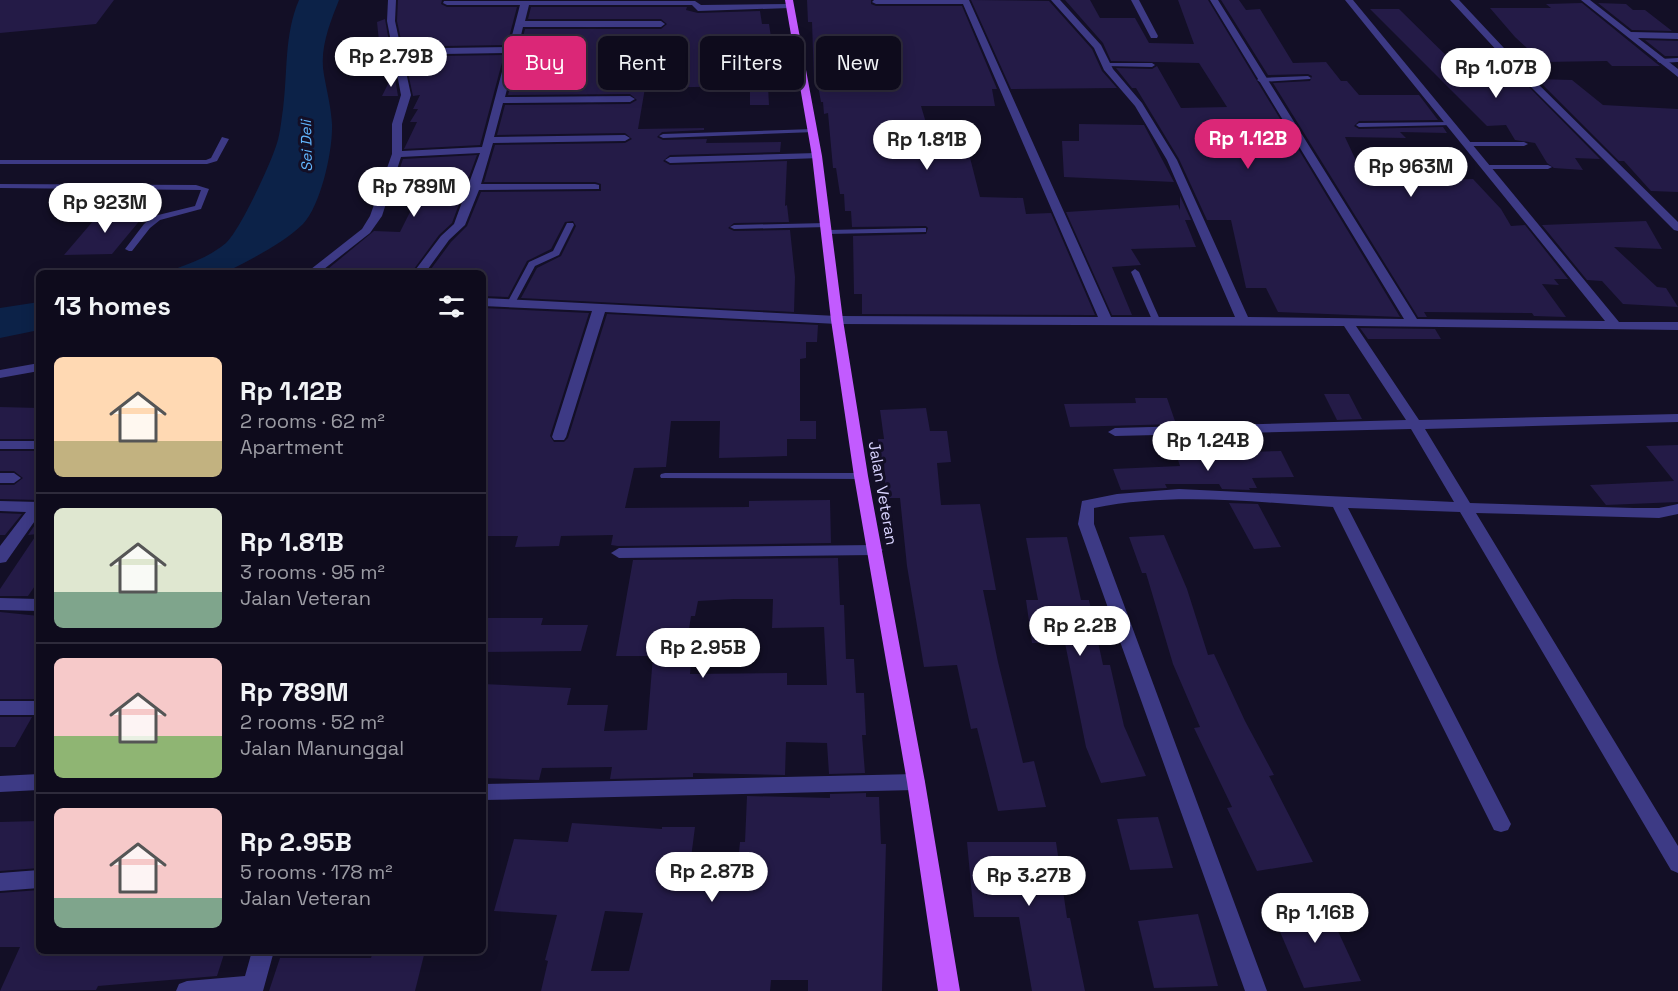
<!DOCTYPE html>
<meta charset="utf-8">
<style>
:root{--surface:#0e0b1c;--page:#1c1929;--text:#f1f3f6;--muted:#9b9ba3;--line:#2e2b3b;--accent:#db2777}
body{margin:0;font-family:"Space Grotesk",sans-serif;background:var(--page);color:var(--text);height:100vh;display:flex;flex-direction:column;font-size:22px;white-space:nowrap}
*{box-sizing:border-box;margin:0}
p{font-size:20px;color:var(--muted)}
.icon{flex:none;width:33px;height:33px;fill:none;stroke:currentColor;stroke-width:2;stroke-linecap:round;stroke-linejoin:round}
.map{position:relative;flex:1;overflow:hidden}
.sheet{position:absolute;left:36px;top:270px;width:450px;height:684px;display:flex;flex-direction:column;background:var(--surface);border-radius:9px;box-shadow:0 3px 15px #0003,0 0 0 2px var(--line)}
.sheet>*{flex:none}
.top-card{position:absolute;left:504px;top:36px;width:570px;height:54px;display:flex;gap:12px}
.price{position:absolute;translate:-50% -51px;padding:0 14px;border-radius:21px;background:#fff;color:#222;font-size:20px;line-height:39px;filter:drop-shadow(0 2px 3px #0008)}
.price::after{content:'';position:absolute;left:50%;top:36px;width:18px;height:14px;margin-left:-9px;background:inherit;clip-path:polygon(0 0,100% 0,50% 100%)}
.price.current{background:var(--accent);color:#fff}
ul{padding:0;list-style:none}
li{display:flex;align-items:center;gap:18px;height:150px;padding:0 18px}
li+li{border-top:2px solid var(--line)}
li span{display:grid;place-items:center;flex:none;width:168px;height:120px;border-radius:9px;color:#555}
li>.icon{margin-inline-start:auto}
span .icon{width:72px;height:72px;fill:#fffc;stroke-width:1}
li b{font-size:26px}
h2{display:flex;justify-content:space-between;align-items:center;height:72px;padding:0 18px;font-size:26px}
.chip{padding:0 21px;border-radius:9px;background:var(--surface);box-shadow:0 3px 15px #0003,0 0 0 2px var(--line);font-size:21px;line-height:54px}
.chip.current{background:var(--accent);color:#fff}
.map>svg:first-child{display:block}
.water{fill:#0c2248}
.building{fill:#241b47;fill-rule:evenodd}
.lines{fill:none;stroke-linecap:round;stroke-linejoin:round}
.service{fill:#3d3a85;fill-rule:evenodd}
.minor{fill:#3d3a85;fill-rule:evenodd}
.primary{fill:#c25bff;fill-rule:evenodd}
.labels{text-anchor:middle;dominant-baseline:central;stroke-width:6;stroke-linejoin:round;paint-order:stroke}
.far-water-label{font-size:15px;font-style:italic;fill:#62b6ff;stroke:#130f26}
.street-label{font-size:16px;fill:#d9d4ff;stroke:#130f26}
</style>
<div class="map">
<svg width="1678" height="991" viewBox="0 0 1678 991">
<rect width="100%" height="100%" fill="#130f26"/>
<g class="water">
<path d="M299,0H339C330,23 319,49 324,75C327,92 331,107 332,124C333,150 321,205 303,224C282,244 255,257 230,270L224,273H164C186,265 208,258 226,243C240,230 268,169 275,149C280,137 281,122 283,109C288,71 284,35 299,0Z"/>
<polygon points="39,302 39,330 0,338 0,308"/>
</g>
<g class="building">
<polygon points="0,0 114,0 96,24 0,33"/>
<polygon points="398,0 442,0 441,4 447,7 517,7 507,45 443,46 437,51 443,56 504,55 480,145 404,149 417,122 410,122 418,109 413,109 420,95 413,96 397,21"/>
<polygon points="807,0 871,0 871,4 876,6 962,6 997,89 992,89 995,106 921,106 932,143 966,142 980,197 1023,198 1026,214 1051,213 1095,315 862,314 862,294 854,294 853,236 926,234 928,228 926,226 852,227 851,211 845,211 844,194 840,194 836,168 833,168 828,113 824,114 823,102 821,102 817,80 814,80 812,22 808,22"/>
<polygon points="971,0 1049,1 1092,49 1102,71 1117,88 1011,89"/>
<polygon points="1065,0 1090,0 1100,18 1135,18 1149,43 1194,44 1178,0 1208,0 1400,317 1278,312 1266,288 1246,288 1231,220 1207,220 1179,159 1136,88 1132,88 1116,68 1152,69 1157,66 1181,108 1227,107 1199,63 1111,61 1103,43"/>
<polygon points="1221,0 1239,0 1246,10 1260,9 1293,63 1326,62 1341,81 1347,81 1359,95 1419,95 1438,120 1359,121 1354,126 1359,129 1443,127 1447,133 1400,132 1406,138 1345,137 1359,167 1376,185 1447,186 1442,180 1473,179 1501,209 1511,226 1525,225 1568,279 1554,279 1559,285 1542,284 1566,317 1534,316 1532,313 1424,312 1427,317 1418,317 1273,83 1310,81 1312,76 1308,74 1268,75"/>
<polygon points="1582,3 1656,63 1660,66 1612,66 1607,61 1542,62 1515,37 1490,8 1551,8 1546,4"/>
<polygon points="1598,3 1626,4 1633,10 1645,10 1672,31 1632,30"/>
<polygon points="531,7 687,7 686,10 698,13 760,11 762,24 769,24 771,37 712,38 706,43 712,48 772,47 776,63 776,86 768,86 769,105 750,105 750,87 744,86 645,88 638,129 704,128 704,130 662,132 657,137 663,140 707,139 706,143 781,142 780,152 670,155 663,161 670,165 787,161 785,206 787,205 789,222 734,223 728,228 734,231 790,230 795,277 794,312 521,298 537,268 561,256 576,226 573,221 565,222 551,249 527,261 508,297 483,296 483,273 428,273 451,242 467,226 481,192 601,191 601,184 595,182 484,182 495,145 625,143 632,139 625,133 497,135 505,105 630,104 637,100 630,94 508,95 517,60 572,59 578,54 572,49 520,50 525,29 661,29 667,24 661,19 528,19"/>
<polygon points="1370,9 1399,9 1470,79 1521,79 1600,159 1575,158 1583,170 1554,168 1547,163 1535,143 1515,140 1506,125 1487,126"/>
<polygon points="385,19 392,59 381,60 377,22"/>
<polygon points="1645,40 1678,41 1678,56 1665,56"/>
<polygon points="394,72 398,96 382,96"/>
<polygon points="1537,79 1572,80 1603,105 1678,109 1678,192 1651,191 1624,161 1619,161"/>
<polygon points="1079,124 1144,125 1174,182 1064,177 1062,141 1079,141"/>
<polygon points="477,155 452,223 439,235 411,273 323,273 374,231 400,232 422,188 402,188 407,181 395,182 403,159"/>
<polygon points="1180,196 1191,220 1185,220 1196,247 1131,249 1141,265 1112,267 1132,315 1112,315 1066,212 1178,205 1180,210"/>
<polygon points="100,213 146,213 112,254 64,255"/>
<polygon points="1646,221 1662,249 1614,247 1657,287 1666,288 1678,307 1623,304 1602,281 1587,280 1542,225"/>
<polygon points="483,308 589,313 550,436 554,442 564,442 568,438 607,314 818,325 817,342 806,342 806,358 800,359 800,421 816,421 816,439 787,439 787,456 719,458 720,421 671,421 666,467 634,468 625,508 749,507 749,501 830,500 831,543 618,546 611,545 613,535 561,536 559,546 515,547 518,536 483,536"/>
<polygon points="1360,328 1435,329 1441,339 1368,339"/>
<polygon points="1324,394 1349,394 1362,419 1337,420"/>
<polygon points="1135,398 1167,398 1176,424 1070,427 1064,404 1136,403"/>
<polygon points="0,407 39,408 39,439 0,439"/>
<polygon points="926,408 930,431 947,431 951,462 937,463 941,505 980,504 996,590 983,590 998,662 1023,763 1034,761 1046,807 998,811 977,728 971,729 957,665 924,667 907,566 900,498 886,498 884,462 879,462 878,439 884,439 880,410"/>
<polygon points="1678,445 1678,502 1606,505 1590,485 1674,481 1646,446"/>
<polygon points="0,451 39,451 39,500 0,499 0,485 14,485 23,478 14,471 0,471"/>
<polygon points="1281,451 1294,477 1252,478 1257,488 1249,488 1250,490 1222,489 1219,484 1165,484 1167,488 1121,490 1113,469 1180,466 1176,454 1251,457 1248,452"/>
<polygon points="1229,503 1258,504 1281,547 1254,549"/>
<polygon points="0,513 22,514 5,535 0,535"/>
<polygon points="39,519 39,580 28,596 0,596 0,589 37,534 28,535"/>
<polygon points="1164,535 1187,589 1208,655 1214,654 1245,721 1274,775 1269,776 1313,862 1257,871 1227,808 1232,807 1194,728 1200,727 1173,664 1146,573 1142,573 1129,537"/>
<polygon points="1067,537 1081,600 1089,600 1103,665 1110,665 1124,726 1146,776 1101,783 1086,747 1065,643 1032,643 1026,600 1038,600 1026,538"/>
<path d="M838,558L840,605H844L846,659H854L856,693H864L866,735H862L865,773L829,774L827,743L786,742L785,775L693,773V777L610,779L612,767L542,768L539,780L483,778V684L571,688L567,705H608L604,731L647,730L653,656H616L633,560ZM734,599H773L772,628L824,627L827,685H787V673L690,674L691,662H684L691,616H695L698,601Z"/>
<polygon points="0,612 39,616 39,699 0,699"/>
<polygon points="483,618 543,618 541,625 588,625 581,651 483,652"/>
<polygon points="0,717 32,717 15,747 0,747"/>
<path d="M866,793V797H879L881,844H886L882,991H808V980H771L770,991H541L548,961L545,960L557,915L494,911L514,839L568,842L572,823L662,829V827H695L688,881L736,884L740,842H745L747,796L830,798V794ZM605,911L643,913L629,971H591Z"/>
<polygon points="1158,817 1173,868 1130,870 1117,819"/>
<polygon points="39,821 39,868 0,871 0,822"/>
<polygon points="967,842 1056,842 1067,918 1070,918 1085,991 1032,991 1019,917 974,917"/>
<polygon points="39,890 39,955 225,951 217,976 98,986 96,990 0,991 20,947 0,947 0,893"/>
<polygon points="1324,901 1361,981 1304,988 1269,906"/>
<polygon points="1198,914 1218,986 1154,988 1138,921"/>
<polygon points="373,951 425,951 415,991 269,991 280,958 371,958"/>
</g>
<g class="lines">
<g class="service">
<polygon points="1678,58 1678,62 1660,63 1657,61 1660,59"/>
<polygon points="1107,63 1152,63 1155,65 1152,67 1105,66 1105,64"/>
<polygon points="1308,76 1311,78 1310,79 1260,82 1257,80 1260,78"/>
<polygon points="1452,122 1454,123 1454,125 1359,127 1356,125 1359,123"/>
<polygon points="813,129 817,131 815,132 663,138 659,136 663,134"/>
<polygon points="222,137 229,139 217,161 207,164 0,164 0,160 206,160 211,158"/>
<polygon points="1466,142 1524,142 1528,144 1524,146 1466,146"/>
<polygon points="1483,165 1548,165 1552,167 1548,169 1483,169"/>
<polygon points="0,184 196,185 209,189 201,209 160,220 150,228 132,251 129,251 125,249 144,224 154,216 195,206 201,190 0,188"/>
<polygon points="567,223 573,223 574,225 559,255 535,266 514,305 508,305 507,303 529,262 553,251"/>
<polygon points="826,223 829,223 829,227 734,229 730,227 734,225"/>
<polygon points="923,228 926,228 926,232 827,234 823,232 827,230"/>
<polygon points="1135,269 1139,272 1161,322 1160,324 1157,325 1153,322 1131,272"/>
<polygon points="665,473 861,473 866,476 861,479 661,478 660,476 661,474"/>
</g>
<g class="minor">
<polygon points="388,0 396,0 395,21 411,95 402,124 402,151 482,147 507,53 443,54 439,51 443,48 509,47 520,5 447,5 443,3 444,1 695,1 701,5 790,4 794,6 790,8 698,11 692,5 529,5 525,21 661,21 665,24 661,27 523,27 517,52 572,51 576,54 572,57 515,58 505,97 630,96 635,99 630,102 503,103 494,137 625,135 630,138 625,141 493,143 481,184 595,184 599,185 599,189 479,190 465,225 449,240 425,273 413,273 441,236 454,224 480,153 401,157 382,216 370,233 319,273 306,273 362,229 370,216 392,154 392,124 401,95 387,21"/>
<path d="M874,0H969L1111,317H1235L1167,160L1135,106L1104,70L1094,48L1051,0H1060L1101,45L1113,69L1142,103L1177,160L1248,317L1404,319L1210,0H1218L1417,319L1605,321L1345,0H1353L1619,322H1678V330L1356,326L1419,420L1678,414V422L1425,429L1470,503L1634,508H1659L1678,504V514L1659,518L1476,513L1678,846V873L1671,870L1460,512L1348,508L1511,824L1508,830L1501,832L1494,830L1333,507C1253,502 1173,492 1094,508V524L1267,991H1245L1078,524L1082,501L1117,494L1179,489L1454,502L1411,429L1115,436L1108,432L1115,428L1406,420L1344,326L837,324L605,312L566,437L564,440H554L552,437L592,311L483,306V298L837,316L1098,317L963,4H876L872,2Z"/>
<polygon points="1131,0 1139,0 1158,36 1157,38 1151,38"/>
<polygon points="1450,0 1459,0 1533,79 1678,222 1678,231 1674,230 1527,83"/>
<polygon points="1581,0 1590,0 1631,32 1678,33 1678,39 1638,38 1678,69 1678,77"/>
<polygon points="799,39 799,43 796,44 712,46 708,43 712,40"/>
<polygon points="817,153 821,154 821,158 670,163 665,160 670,157"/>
<polygon points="39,363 39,371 0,378 0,370"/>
<rect x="0" y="441" width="39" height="8"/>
<polygon points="0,473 14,473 21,478 14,483 0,483"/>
<polygon points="0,501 39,502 39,515 6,562 0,563 0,546 26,512 0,511"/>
<polygon points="875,545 883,550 875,555 619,558 611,553 619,548"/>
<polygon points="0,598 39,599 39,611 0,610"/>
<rect x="0" y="701" width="39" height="14"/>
<polygon points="39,774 39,790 0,792 0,776"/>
<polygon points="916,774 923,776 925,782 923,788 916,790 483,800 483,784"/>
<polygon points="39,870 39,888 0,891 0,873"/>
<polygon points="252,951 274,951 263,991 176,991 179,984 187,981 245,976"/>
</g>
<polygon class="primary" points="785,0 793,0 822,156 843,320 868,476 925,782 960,991 938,991 907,782 854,476 831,320 812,156"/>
</g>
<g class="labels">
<g class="far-water-label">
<text transform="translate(306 146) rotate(-91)">Sei Deli</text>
</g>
<g class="street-label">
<text transform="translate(883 493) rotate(80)">Jalan Veteran</text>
</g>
</g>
</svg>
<b class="price" style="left:391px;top:88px">Rp 2.79B</b>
<b class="price" style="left:1496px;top:99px">Rp 1.07B</b>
<b class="price current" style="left:1248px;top:170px">Rp 1.12B</b>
<b class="price" style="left:927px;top:171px">Rp 1.81B</b>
<b class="price" style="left:1411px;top:198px">Rp 963M</b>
<b class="price" style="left:414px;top:218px">Rp 789M</b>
<b class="price" style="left:105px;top:234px">Rp 923M</b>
<b class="price" style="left:1208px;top:472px">Rp 1.24B</b>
<b class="price" style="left:1080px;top:657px">Rp 2.2B</b>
<b class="price" style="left:703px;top:679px">Rp 2.95B</b>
<b class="price" style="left:712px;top:903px">Rp 2.87B</b>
<b class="price" style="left:1029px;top:907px">Rp 3.27B</b>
<b class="price" style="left:1315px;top:944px">Rp 1.16B</b>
<div class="top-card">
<a class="chip current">Buy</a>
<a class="chip">Rent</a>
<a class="chip">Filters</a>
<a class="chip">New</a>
</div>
<section class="sheet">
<h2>13 homes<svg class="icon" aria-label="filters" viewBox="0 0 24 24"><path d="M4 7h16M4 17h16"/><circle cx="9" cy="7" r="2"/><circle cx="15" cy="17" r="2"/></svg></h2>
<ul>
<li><span style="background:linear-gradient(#ffd9b3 70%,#c2b280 0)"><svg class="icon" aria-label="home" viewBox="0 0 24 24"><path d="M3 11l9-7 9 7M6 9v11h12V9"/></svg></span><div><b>Rp 1.12B</b><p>2 rooms · 62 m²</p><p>Apartment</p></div></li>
<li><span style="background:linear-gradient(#dfe7d0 70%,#7fa58c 0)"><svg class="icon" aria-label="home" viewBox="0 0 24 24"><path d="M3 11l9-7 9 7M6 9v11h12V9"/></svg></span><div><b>Rp 1.81B</b><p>3 rooms · 95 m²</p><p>Jalan Veteran</p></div></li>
<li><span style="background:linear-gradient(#f6c9c9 65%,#8fb573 0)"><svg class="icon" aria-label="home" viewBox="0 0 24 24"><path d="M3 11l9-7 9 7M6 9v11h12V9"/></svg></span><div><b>Rp 789M</b><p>2 rooms · 52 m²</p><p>Jalan Manunggal</p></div></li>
<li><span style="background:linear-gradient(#f6c9c9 75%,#7fa58c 0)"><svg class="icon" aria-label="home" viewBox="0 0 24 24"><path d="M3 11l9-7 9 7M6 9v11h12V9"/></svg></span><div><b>Rp 2.95B</b><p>5 rooms · 178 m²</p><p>Jalan Veteran</p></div></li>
</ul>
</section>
</div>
